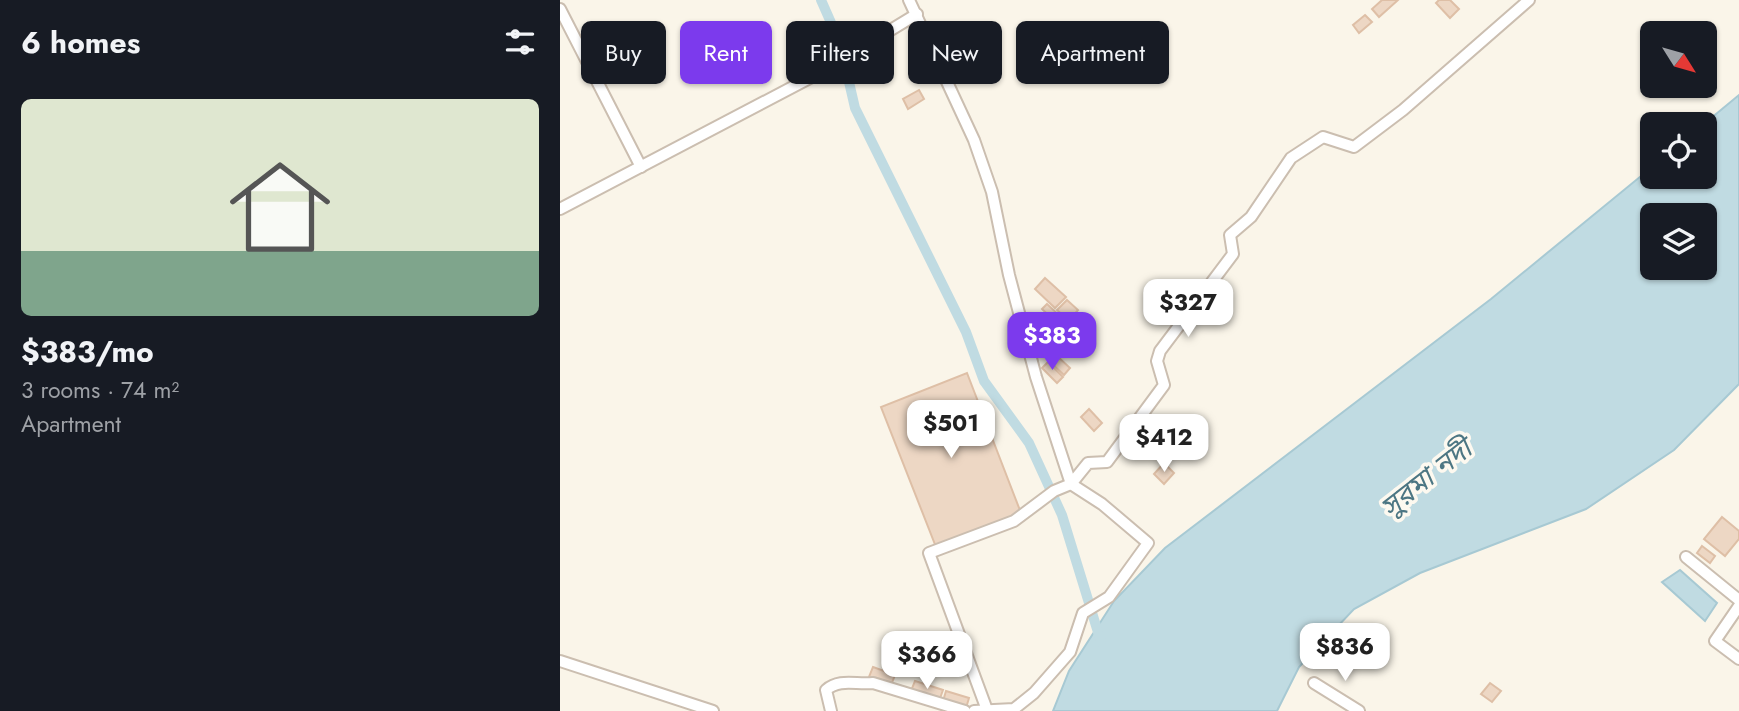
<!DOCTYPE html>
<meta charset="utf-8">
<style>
:root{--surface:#171b24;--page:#20242c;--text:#f1f3f6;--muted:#9ea1a6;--accent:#7c3aed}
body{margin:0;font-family:Jost,"Noto Sans Bengali",sans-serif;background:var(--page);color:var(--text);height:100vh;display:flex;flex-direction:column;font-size:26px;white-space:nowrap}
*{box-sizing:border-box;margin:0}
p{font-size:23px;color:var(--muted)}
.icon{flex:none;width:38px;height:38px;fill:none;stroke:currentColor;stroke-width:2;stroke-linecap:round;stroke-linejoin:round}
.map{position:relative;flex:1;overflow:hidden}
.sheet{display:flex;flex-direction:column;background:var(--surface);width:560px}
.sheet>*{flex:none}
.banner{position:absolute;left:21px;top:21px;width:665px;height:63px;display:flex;gap:14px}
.needle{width:46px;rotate:127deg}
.tools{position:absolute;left:1080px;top:21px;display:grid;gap:14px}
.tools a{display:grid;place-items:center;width:77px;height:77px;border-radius:10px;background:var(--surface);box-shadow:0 2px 5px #0004;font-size:35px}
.price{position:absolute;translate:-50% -60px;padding:0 16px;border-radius:14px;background:#fff;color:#222;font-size:23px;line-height:46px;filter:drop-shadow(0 2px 4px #0008)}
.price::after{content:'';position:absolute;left:50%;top:42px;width:21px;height:16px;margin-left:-10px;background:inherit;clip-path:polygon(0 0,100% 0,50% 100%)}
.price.current{background:var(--accent);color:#fff}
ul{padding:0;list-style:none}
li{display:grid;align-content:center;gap:14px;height:371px;padding:0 21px}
li span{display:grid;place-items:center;height:217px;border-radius:10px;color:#555}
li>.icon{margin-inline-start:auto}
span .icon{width:126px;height:126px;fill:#fffc;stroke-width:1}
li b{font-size:30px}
h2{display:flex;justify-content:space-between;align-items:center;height:84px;padding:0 21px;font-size:30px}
.chip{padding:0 24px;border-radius:10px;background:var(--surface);box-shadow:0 2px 5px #0004;font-size:24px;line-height:63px}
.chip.current{background:var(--accent);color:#fff}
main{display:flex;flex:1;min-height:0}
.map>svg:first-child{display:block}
.water{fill:#c0dbe2;stroke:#a7c9d3;stroke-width:2;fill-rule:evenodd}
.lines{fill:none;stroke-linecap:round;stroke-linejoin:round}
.canal{stroke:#c0dbe2;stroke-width:10}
.building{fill:#edd7c4;stroke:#debfa6;stroke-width:2}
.street-casing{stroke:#cbbeb0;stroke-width:14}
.street{stroke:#fff;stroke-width:10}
.labels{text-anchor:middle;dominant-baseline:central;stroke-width:7;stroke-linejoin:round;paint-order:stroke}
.water-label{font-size:28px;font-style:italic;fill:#4c7683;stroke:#fdf9f0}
</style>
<main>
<section class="sheet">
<h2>6 homes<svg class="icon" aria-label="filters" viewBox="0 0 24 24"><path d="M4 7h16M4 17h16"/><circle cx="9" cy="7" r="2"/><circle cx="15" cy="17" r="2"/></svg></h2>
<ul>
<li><span style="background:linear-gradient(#dfe7d0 70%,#7fa58c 0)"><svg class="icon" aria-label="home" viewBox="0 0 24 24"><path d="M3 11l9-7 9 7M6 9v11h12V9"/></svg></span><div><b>$383/mo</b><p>3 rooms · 74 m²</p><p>Apartment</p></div></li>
</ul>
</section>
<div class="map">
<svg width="1179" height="711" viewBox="0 0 1179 711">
<rect width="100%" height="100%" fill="#faf5e9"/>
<g class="water">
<path d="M1179,95V384L1114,450L1026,509L860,573L794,609L739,667L717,711H493L509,671L554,601L605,548L931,299L1092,167V177H1144V124ZM1092,215H1144V268H1092Z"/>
<polygon points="1120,570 1157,603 1145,621 1102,582"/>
</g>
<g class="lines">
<polyline class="canal" points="261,0 280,43 295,108 406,332 424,381 469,443 502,515 541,642"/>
</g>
<g class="building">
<polygon points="822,0 838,0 819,17 812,9"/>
<polygon points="879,0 890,0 899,9 890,18 876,3"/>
<polygon points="805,15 812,22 799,33 793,25"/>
<polygon points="359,90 364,99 348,109 343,99"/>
<polygon points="485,278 506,297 495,308 475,289"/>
<polygon points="507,300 518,310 509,321 497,310"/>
<polygon points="487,304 502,318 497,323 482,309"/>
<polygon points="496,355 510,368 504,375 490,362"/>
<polygon points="488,362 503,377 497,383 482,368"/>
<polygon points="407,373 461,513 376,547 321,407"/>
<polygon points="529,409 542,423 534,431 521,417"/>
<polygon points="604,463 614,473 604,484 594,474"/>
<polygon points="1162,517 1179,531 1179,539 1165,556 1144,539"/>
<polygon points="1142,546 1155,556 1150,563 1137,553"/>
<polygon points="313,667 335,675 331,685 309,677"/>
<polygon points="355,681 383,690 379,701 351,691"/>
<polygon points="930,683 941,691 932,702 921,694"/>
<polygon points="386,691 409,698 406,708 383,701"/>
</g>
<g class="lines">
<defs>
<g id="street">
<polyline points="349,0 414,140 432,192 449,275 476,377 511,484 542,504 588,543 549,597 523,613 510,652 474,693 454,709 414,711"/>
<polyline points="0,9 81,167"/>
<polyline points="0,209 265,70 357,14"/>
<polyline points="1126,557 1179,600"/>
<polyline points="1179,606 1155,641 1179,659"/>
<polyline points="0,661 153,711"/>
<polyline points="754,683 799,711"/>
<polyline points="427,710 369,553 454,521 494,491 511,484 528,463 547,462 604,385 597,361 600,351 673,254 670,235 691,217 731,158 763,137 794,147 843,110 969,0"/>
<path d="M271,711L266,690C280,678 296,685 313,683L405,711"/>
</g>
</defs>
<use href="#street" class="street-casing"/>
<use href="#street" class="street"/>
</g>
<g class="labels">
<g class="water-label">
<text transform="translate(866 478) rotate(-38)">সুরমা নদী</text>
</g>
</g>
</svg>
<div class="tools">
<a><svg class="needle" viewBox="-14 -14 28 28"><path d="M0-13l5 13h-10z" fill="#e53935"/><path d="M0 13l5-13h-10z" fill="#9ea1a6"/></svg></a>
<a><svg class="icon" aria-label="locate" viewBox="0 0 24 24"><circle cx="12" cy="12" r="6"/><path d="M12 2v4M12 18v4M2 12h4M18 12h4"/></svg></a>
<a><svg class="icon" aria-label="layers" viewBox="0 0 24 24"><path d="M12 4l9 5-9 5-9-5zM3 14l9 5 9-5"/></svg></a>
</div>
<b class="price" style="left:628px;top:339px">$327</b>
<b class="price current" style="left:492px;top:372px">$383</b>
<b class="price" style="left:391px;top:460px">$501</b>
<b class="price" style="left:604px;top:474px">$412</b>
<b class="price" style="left:785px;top:683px">$836</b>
<b class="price" style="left:367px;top:691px">$366</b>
<div class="banner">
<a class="chip">Buy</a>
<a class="chip current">Rent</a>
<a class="chip">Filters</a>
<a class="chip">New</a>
<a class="chip">Apartment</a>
</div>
</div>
</main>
